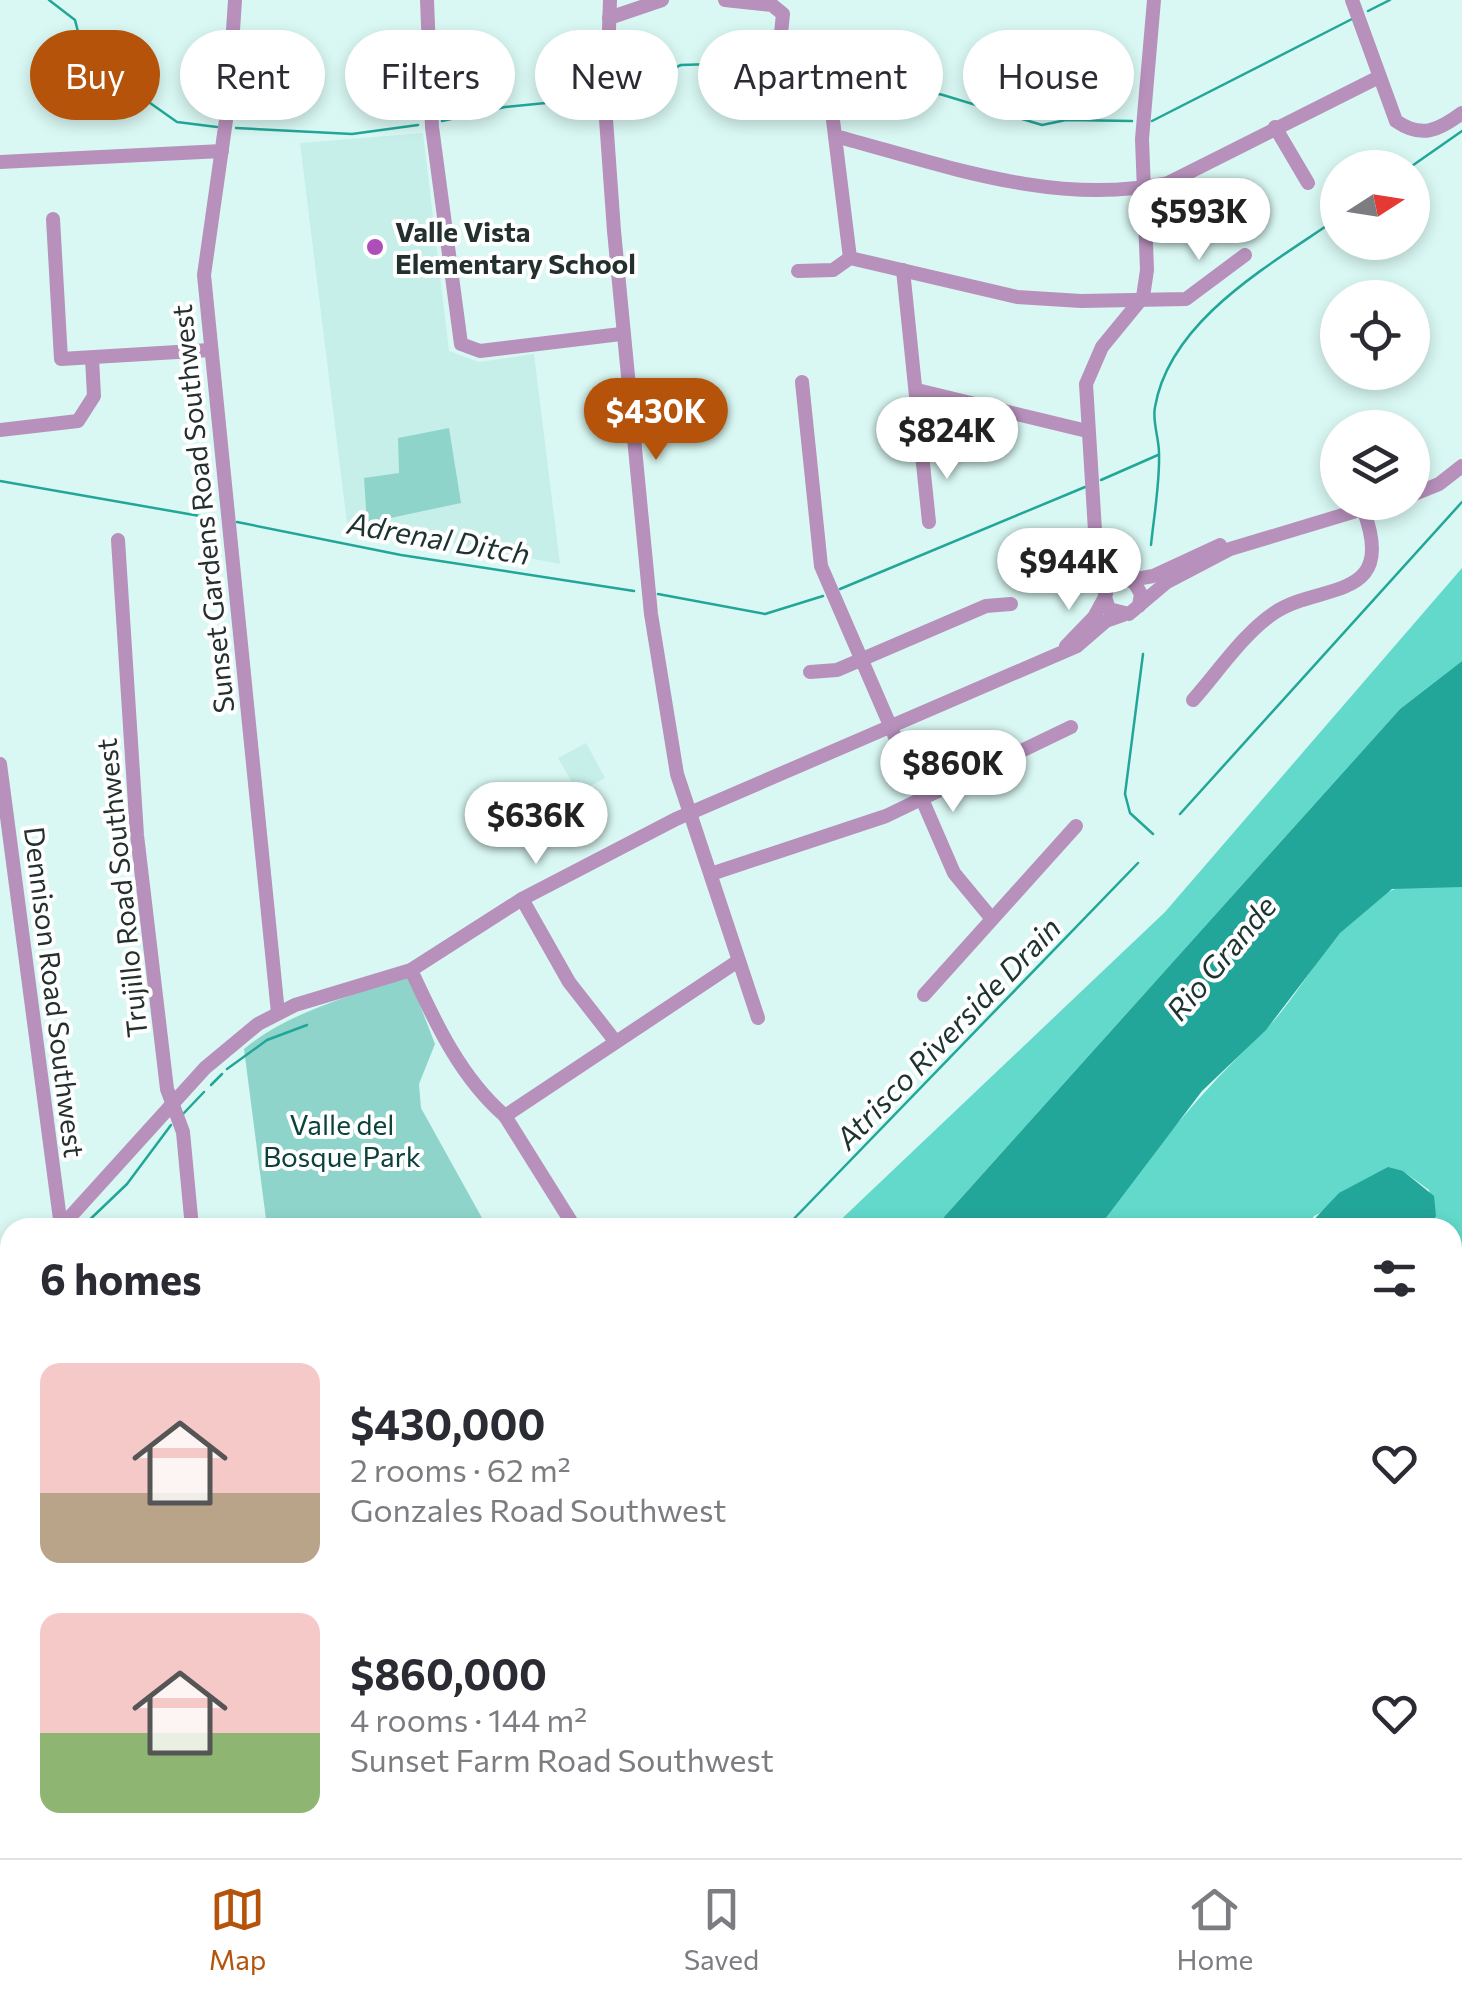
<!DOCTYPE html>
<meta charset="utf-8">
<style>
:root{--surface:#fff;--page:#f7f7f7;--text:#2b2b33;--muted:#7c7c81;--line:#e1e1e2;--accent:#b45309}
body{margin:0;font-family:Commissioner,sans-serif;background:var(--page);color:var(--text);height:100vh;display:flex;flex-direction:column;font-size:38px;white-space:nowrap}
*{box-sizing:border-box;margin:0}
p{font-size:32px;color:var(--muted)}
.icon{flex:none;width:55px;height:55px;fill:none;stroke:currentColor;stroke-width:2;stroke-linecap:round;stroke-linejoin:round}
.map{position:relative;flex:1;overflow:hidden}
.details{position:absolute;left:0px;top:1218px;width:1462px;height:642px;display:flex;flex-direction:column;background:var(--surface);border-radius:30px 30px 0 0;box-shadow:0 5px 15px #0003}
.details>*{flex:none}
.guide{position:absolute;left:30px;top:30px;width:1402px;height:90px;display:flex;gap:20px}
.needle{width:65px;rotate:78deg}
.fabs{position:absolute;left:1320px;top:150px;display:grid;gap:20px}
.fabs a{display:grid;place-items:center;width:110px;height:110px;border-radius:50%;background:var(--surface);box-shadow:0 5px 15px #0003;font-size:50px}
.price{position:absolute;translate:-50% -85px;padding:0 22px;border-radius:35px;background:#fff;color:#222;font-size:32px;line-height:65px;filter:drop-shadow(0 2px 5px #0008)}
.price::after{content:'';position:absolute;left:50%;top:60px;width:30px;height:22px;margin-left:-15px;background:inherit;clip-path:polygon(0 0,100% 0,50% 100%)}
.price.selected{background:var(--accent);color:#fff}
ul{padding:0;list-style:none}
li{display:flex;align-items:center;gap:30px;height:250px;padding:0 40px}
li span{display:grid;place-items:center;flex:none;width:280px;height:200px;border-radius:20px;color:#555}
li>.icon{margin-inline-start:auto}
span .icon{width:120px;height:120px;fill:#fffc;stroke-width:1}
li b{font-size:42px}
h2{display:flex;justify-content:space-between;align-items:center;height:120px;padding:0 40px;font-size:42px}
.tag{padding:0 35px;border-radius:45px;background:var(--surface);box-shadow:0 5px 15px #0003;font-size:35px;line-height:90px}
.tag.selected{background:var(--accent);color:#fff}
.tab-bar{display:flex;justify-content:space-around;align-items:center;height:140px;border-top:2px solid var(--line);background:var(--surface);font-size:28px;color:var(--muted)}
.tab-bar a{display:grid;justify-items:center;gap:5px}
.tab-bar .selected{color:var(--accent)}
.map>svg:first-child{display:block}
.built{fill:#c6efe9}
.green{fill:#8fd4ca}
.forest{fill:#62d9ca}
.water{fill:#22a699}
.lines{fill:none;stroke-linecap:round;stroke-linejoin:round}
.stream{stroke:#22a699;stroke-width:2.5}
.minor{stroke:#b790bb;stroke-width:14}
.poi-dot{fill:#ae4fb9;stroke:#fff;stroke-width:4}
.labels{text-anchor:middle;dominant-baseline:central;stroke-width:8;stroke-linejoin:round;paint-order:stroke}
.poi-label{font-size:28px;font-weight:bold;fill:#24302e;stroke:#fff;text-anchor:start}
.street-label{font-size:28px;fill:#24302e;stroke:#fff}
.park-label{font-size:28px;fill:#0a423c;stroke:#fff}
.water-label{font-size:30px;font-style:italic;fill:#1d3330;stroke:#fff}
</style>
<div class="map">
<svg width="1462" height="1858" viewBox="0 0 1462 1858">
<rect width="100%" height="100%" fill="#d9f8f3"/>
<g class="built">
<polygon points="423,133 449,351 479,362 534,354 560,564 347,523 300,143"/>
<polygon points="586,743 605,778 578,793 558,758"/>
</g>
<g class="green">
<polygon points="449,428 461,503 367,523 364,478 399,473 398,438"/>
<path d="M408,974L435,1044L419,1084L421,1108L487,1227H267L244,1049C291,1010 353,997 408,974Z"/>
<polygon points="1462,1631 1462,1834 1453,1845 1452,1638"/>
<polygon points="1305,1850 1391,1850 1400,1858 1301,1858"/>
</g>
<g class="forest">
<polygon points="1462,568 1462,661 1400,709 935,1227 832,1228 1165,912"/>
<path d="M1407,885L1462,887V1450L1453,1464L1452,1228L1430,1227L1436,1216L1429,1190L1403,1171L1314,1216L1307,1227L1099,1228C1147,1155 1203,1090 1265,1030C1310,986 1341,902 1407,885Z"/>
<polygon points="228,1850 506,1850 502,1858 224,1858"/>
<polygon points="769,1850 1209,1850 1204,1858 767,1858"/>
</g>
<g class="water">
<polygon points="1462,661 1462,887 1392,889 1340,933 1266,1030 1202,1091 1099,1227 935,1227 1400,709"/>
<polygon points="1388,1167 1403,1171 1434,1196 1436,1216 1430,1227 1307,1227 1339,1193"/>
<polygon points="506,1850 769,1850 767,1858 502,1858"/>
</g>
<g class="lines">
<g class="stream">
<polyline points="49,0 75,20 84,55 92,62 177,122 217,127"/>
<polyline points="1368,11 1390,0"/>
<polyline points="620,91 681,65 743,63 828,69 943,95 1042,125 1066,120 1132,121"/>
<polyline points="442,121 505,107 596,98"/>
<polyline points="1152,121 1352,19"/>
<polyline points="236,128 352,134 418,125"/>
<polyline points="1409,168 1462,131"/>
<polyline points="1101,480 1158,455"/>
<polyline points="0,481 217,519"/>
<polyline points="237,522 401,555 634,591"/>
<path d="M1151,545C1154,515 1160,483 1159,453C1159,438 1152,421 1155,407C1170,319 1272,264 1338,218"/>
<polyline points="840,589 1085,487"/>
<polyline points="658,594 765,614 823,596"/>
<polyline points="1143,654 1125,794 1130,813 1153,834"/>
<polyline points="1180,814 1462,502"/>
<polyline points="227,1069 267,1040 307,1025"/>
<polyline points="211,1085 222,1074"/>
<polyline points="183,1114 204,1092"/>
<polyline points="81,1228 127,1184 171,1125"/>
<polyline points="785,1228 1138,863"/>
<polyline points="0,1294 10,1287"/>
<polyline points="1452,1620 1462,1612"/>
<polyline points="196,1858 202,1850"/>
<polyline points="1286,1858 1290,1850"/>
</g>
<g class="minor">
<polyline points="235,0 228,106 204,275 278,1013"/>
<polyline points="427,0 432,127 461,344 480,351 621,334"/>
<polyline points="610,0 606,119 614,231 651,614 677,774 758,1018"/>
<polyline points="725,0 772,5 783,14 780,43"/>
<path d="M1352,0L1396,121C1422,139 1439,130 1462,113"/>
<polyline points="609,18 662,0"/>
<polyline points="823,91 831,104 850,258"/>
<polyline points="1275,127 1308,183"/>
<path d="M835,136C944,165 1055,207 1168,183L1379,77"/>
<polyline points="0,162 222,151"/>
<polyline points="53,219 61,359 210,350"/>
<polyline points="903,270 929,522"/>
<polyline points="798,271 833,270 850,258 1017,297 1081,301 1186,299 1245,255"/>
<polyline points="802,382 821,566 954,873 992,919"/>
<polyline points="917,390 1087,431"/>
<polyline points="0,430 78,421 94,396 92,358"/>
<polyline points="1412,495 1439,484 1462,466"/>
<polyline points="118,540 137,835 167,1089 183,1132 192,1228"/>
<polyline points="1131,580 1153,576 1220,545"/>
<polyline points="1105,594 1096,547 1086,384 1102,347 1143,297 1147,270 1142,139 1154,0"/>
<polyline points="1139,606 1141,594 1134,582 1121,578 1108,586 1105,597 1109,609 1129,614 1167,582 1230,549 1386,502"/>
<polyline points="1066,646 1094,617 1105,597"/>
<polyline points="810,672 837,670 986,606 1011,604"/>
<path d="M1193,700C1218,672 1243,634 1274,613C1320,582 1399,603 1363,509"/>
<polyline points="0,764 61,1227"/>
<polyline points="711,874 886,816 1071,727"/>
<polyline points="522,899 569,982 615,1041"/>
<path d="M411,970C435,1022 460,1077 505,1116L575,1228"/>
<polyline points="924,995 1076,826"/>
<polyline points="505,1116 738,961"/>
<polyline points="60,1228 205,1068 258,1024 295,1005 411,970 522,899 676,819 1077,646 1106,621 1123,615"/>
<polyline points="0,1274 10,1268"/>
<polyline points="1452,1548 1462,1540"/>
<polyline points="1452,1562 1462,1555"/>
<polyline points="1406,1850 1415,1858"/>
<polyline points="1252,1858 1256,1850"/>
<polyline points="1458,1858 1462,1853"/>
</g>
</g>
<circle class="poi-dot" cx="375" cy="247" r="10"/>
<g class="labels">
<g class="poi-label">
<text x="395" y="231">Valle Vista<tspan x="395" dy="32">Elementary School</tspan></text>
</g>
<g class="street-label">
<text transform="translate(202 509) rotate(-96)">Sunset Gardens Road Southwest</text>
<text transform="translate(121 888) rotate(-96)">Trujillo Road Southwest</text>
<text transform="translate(55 992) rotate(83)">Dennison Road Southwest</text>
</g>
<g class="park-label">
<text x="342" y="1124">Valle del<tspan x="342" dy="32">Bosque Park</tspan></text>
</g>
<g class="water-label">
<text transform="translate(439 537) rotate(10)">Adrenal Ditch</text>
<text transform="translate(1220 957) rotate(-50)">Rio Grande</text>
<text transform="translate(947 1032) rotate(-46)">Atrisco Riverside Drain</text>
</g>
</g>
</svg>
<div class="fabs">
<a><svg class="needle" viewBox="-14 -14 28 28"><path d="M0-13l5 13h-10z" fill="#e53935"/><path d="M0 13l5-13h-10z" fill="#7c7c81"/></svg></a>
<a><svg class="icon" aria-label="locate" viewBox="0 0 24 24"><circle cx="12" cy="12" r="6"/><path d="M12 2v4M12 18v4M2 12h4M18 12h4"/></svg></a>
<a><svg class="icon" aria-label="layers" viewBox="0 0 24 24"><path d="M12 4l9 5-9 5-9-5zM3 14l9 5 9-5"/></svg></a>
</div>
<b class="price" style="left:1199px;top:263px">$593K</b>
<b class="price selected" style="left:656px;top:463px">$430K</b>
<b class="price" style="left:947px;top:482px">$824K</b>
<b class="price" style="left:1069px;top:613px">$944K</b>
<b class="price" style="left:953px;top:815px">$860K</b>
<b class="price" style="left:536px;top:867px">$636K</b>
<div class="guide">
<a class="tag selected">Buy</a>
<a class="tag">Rent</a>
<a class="tag">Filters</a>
<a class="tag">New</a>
<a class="tag">Apartment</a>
<a class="tag">House</a>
</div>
<section class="details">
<h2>6 homes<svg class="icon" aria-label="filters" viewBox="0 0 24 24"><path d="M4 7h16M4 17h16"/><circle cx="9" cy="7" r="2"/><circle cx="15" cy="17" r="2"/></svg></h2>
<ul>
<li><span style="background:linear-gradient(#f6c9c9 65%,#b9a48a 0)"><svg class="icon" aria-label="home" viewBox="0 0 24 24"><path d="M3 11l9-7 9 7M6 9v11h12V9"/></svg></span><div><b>$430,000</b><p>2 rooms · 62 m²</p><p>Gonzales Road Southwest</p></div><svg class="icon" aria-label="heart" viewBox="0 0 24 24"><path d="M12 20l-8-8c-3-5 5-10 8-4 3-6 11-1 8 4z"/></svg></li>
<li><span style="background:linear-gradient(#f6c9c9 60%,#8fb573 0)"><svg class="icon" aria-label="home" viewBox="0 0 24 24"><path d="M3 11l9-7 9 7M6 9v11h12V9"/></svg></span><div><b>$860,000</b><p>4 rooms · 144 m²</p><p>Sunset Farm Road Southwest</p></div><svg class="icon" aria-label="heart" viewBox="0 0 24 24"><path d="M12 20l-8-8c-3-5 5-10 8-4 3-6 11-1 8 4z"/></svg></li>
</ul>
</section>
</div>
<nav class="tab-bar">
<a class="selected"><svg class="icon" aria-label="map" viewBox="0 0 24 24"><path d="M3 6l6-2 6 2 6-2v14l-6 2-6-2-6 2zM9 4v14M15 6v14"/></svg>Map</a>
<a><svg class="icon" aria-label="saved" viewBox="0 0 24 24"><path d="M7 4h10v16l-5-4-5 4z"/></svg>Saved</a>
<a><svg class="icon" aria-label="home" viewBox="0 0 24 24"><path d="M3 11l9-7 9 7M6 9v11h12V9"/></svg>Home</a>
</nav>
